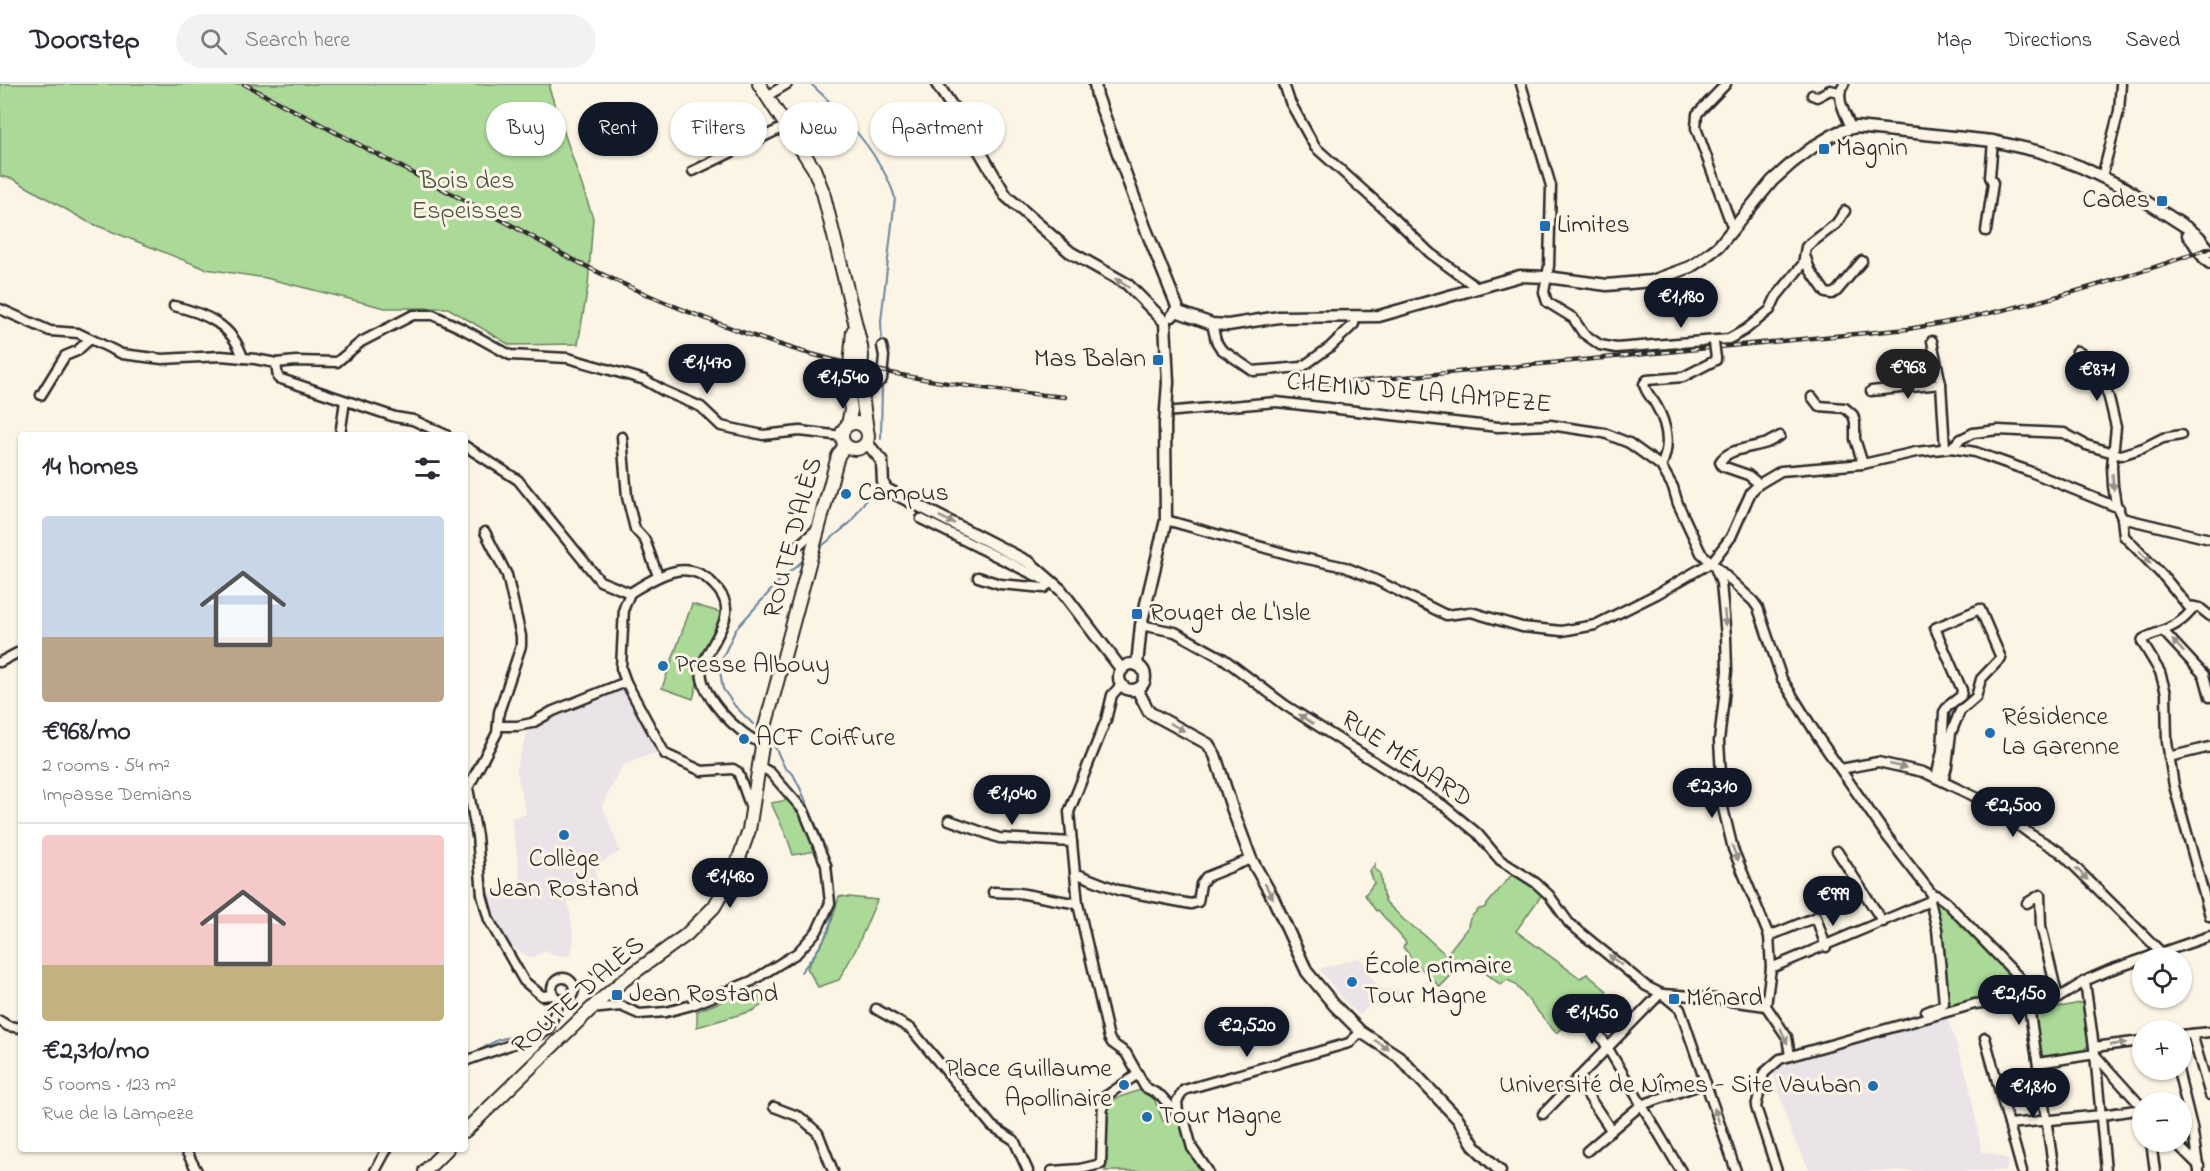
<!DOCTYPE html>
<meta charset="utf-8">
<style>
:root{--surface:#fff;--page:#f2f2f3;--text:#2b2b33;--muted:#7c7c81;--line:#e1e1e2;--accent:#111827}
body{margin:0;font-family:"Indie Flower",sans-serif;background:var(--page);color:var(--text);height:100vh;display:flex;flex-direction:column;font-size:22px;white-space:nowrap}
*{box-sizing:border-box;margin:0}
p{font-size:20px;color:var(--muted)}
.icon{flex:none;width:33px;height:33px;fill:none;stroke:currentColor;stroke-width:2;stroke-linecap:round;stroke-linejoin:round}
.map{position:relative;flex:1;overflow:hidden}
.details{position:absolute;left:18px;top:348px;width:450px;height:720px;display:flex;flex-direction:column;background:var(--surface);border-radius:6px;box-shadow:0 2px 4px #0004}
.details>*{flex:none}
.guide{position:absolute;left:486px;top:18px;width:570px;height:54px;display:flex;gap:12px}
.tools{position:absolute;left:2132px;top:864px;display:grid;gap:12px}
.tools a{display:grid;place-items:center;width:60px;height:60px;border-radius:50%;background:var(--surface);box-shadow:0 2px 4px #0004;font-size:30px}
.price{position:absolute;translate:-50% -51px;padding:0 14px;border-radius:21px;background:var(--accent);color:#fff;font-size:20px;line-height:39px;filter:drop-shadow(0 2px 3px #0008)}
.price::after{content:'';position:absolute;left:50%;top:36px;width:18px;height:14px;margin-left:-9px;background:inherit;clip-path:polygon(0 0,100% 0,50% 100%)}
.price.on{background:#222;color:#fff}
ul{padding:0;list-style:none}
li{display:grid;align-content:center;gap:12px;height:318px;padding:0 24px}
li+li{border-top:2px solid var(--line)}
li span{display:grid;place-items:center;height:186px;border-radius:6px;color:#555}
li>.icon{margin-inline-start:auto}
span .icon{width:108px;height:108px;fill:#fffc;stroke-width:1}
li b{font-size:26px}
h2{display:flex;justify-content:space-between;align-items:center;height:72px;padding:0 24px;font-size:26px}
.tag{padding:0 21px;border-radius:27px;background:var(--surface);box-shadow:0 2px 4px #0004;font-size:21px;line-height:54px}
.tag.on{background:var(--accent);color:#fff}
header{display:flex;align-items:center;gap:36px;box-sizing:border-box;height:84px;padding:0 30px;background:var(--surface);border-bottom:2px solid var(--line)}
header strong{font-size:28px}
nav{display:flex;gap:33px;margin-inline-start:auto;font-size:21px}
.search{width:420px;height:54px;background:var(--page);display:flex;align-items:center;gap:15px;box-sizing:border-box;padding:0 21px;border-radius:33px;color:var(--muted);font-size:22px}
.map>svg:first-child{display:block}
.built{fill:#eae3e7}
.green{fill:#abd998;stroke:#6b8262;stroke-width:1.5}
.lines{fill:none;stroke-linecap:round;stroke-linejoin:round}
.stream{stroke:#67839d;stroke-width:2}
.minor-casing{stroke:#2b2b2b;stroke-width:13}
.tertiary-casing{stroke:#2b2b2b;stroke-width:15}
.secondary-casing{stroke:#2b2b2b;stroke-width:16}
.minor{stroke:#fcf5e5;stroke-width:8}
.tertiary{stroke:#fcf5e5;stroke-width:10}
.secondary{stroke:#fcf5e5;stroke-width:12}
.rail-casing{stroke:#2b2b2b;stroke-width:4.5}
.rail{stroke:#fcf5e5;stroke-width:2;stroke-dasharray:7;stroke-linecap:butt}
.minor-bridge-casing{stroke:#2b2b2b;stroke-width:13;stroke-linecap:butt}
.tertiary-bridge-casing{stroke:#2b2b2b;stroke-width:15;stroke-linecap:butt}
.minor-bridge{stroke:#fcf5e5;stroke-width:8}
.tertiary-bridge{stroke:#fcf5e5;stroke-width:10}
.oneway{fill:#949088}
.poi-dot{fill:#1f6fb2;stroke:#fcf5e5;stroke-width:2}
.labels{text-anchor:middle;dominant-baseline:central;stroke-width:6;stroke-linejoin:round;paint-order:stroke}
.poi-label{font-size:26px;fill:#2b2b2b;stroke:#fcf5e5;text-anchor:start}
.park-label{font-size:26px;fill:#4b5646;stroke:#fcf5e5}
.street-label{font-size:26px;fill:#2b2b2b;stroke:#fcf5e5}
</style>
<header>
<strong>Doorstep</strong>
<div class="search"><svg class="icon" aria-label="search" viewBox="0 0 24 24"><circle cx="10" cy="10" r="6"/><path d="M15 15l6 6"/></svg>Search here</div>
<nav><a>Map</a><a>Directions</a><a>Saved</a></nav>
</header>
<div class="map">
<svg width="2210" height="1087" viewBox="0 0 2210 1087">
<rect width="100%" height="100%" fill="#fcf5e5"/>
<filter id="ink" filterUnits="userSpaceOnUse"><feTurbulence type="fractalNoise" baseFrequency=".0167" numOctaves="2"/><feDisplacementMap in="SourceGraphic" scale="12" xChannelSelector="R" yChannelSelector="G"/><feConvolveMatrix kernelMatrix="1 2 1 2 8 2 1 2 1" color-interpolation-filters="sRGB"/></filter>
<g filter="url(#ink)">
<g class="built">
<polygon points="624,604 658,668 623,681 602,721 620,767 596,782 596,814 568,817 574,856 571,872 552,871 547,866 531,874 510,862 495,836 487,810 494,803 522,813 523,809 511,734 526,730 516,684 528,647 554,632"/>
<polygon points="1359,874 1371,887 1368,890 1382,905 1408,906 1408,911 1377,914 1360,931 1347,920 1319,885"/>
<polygon points="1946,931 1967,992 1982,1068 1988,1068 2009,1076 2006,1087 1810,1087 1791,1049 1772,985"/>
</g>
<g class="green">
<polygon points="0,0 551,0 549,4 593,134 588,202 578,260 510,261 448,224 385,224 266,194 206,185 88,138 13,95 0,92"/>
<polygon points="692,520 726,530 701,585 693,615 662,604"/>
<polygon points="793,715 811,746 816,767 793,771 787,753 771,719"/>
<path d="M1375,780V785L1380,789L1383,811L1386,818L1404,836L1423,850L1446,871L1468,843C1468,834 1473,831 1479,825L1484,824L1514,788L1543,809L1516,847L1580,894L1587,890L1607,907L1556,949L1514,899L1507,896L1501,901C1469,876 1469,872 1440,903L1412,875L1403,863L1406,859L1404,856L1378,826L1376,827L1365,811L1374,799L1370,787Z"/>
<polygon points="839,812 877,816 857,863 839,896 818,903 807,884 829,847"/>
<polygon points="1938,818 1975,853 2026,908 1948,923 1943,847 1936,820"/>
<polygon points="759,903 771,916 752,927 697,943 697,927"/>
<polygon points="2085,918 2091,958 2083,967 2041,973 2035,928"/>
<polygon points="1140,1006 1153,1012 1163,1037 1174,1034 1182,1039 1204,1087 1105,1087 1107,1080 1105,1018"/>
</g>
<g class="lines">
<g class="stream">
<path d="M811,0C841,27 884,75 895,114L881,237L882,260"/>
<polyline points="881,355 882,298"/>
<polyline points="817,466 850,439 870,410"/>
<polyline points="753,640 735,622 723,605 719,581 736,545 781,495 805,475"/>
<polyline points="767,653 773,659 785,684 793,690 801,706 821,753 830,782 832,796"/>
<path d="M801,888C817,868 834,847 833,819"/>
<polyline points="465,973 498,956 539,945"/>
</g>
<defs>
<g id="minor">
<polyline points="1284,0 1290,18 1315,63 1394,134 1430,169 1472,200 1475,204"/>
<polyline points="1521,0 1551,102 1549,182 1544,208 1547,218 1573,234 1583,249 1600,261 1616,264 1729,255 1745,246 1770,226 1776,213 1803,180 1806,163 1836,140 1845,127"/>
<polyline points="1726,0 1697,30 1696,44 1733,145"/>
<path d="M1844,0C1834,13 1846,30 1851,44"/>
<polyline points="1812,11 1817,13 1830,6 1839,8"/>
<polyline points="767,12 787,0"/>
<polyline points="693,87 786,42"/>
<polyline points="2102,93 2119,27 2121,0"/>
<polyline points="1986,147 1993,99 1990,93 1993,57"/>
<polyline points="1806,174 1810,186 1826,209 1832,210 1837,207 1862,177"/>
<path d="M174,222C205,229 233,241 243,274"/>
<polyline points="0,225 50,247 78,249 122,270 162,275 221,272 255,275 276,279 278,294 395,333 413,336 446,351"/>
<polyline points="1212,240 1216,257 1221,265 1253,287 1302,283 1330,263 1354,240 1355,233"/>
<polyline points="1932,257 1941,300 1945,364"/>
<polyline points="2077,267 2090,275 2099,285 2109,314 2116,343 2112,382 2113,402 2116,420 2122,434 2124,452 2165,494 2188,522 2200,524 2210,532"/>
<path d="M1716,274V276L1683,293L1647,296L1644,300C1645,308 1652,314 1656,321C1667,340 1671,362 1661,382L1673,403L1678,420L1701,469L1753,517L1758,524L1782,595L1820,656L1886,751L1932,810L1938,812L1946,818L2037,912L2044,918L2050,919L2089,895L2110,886L2210,852"/>
<polyline points="276,279 296,277 337,278 361,258 413,231 433,231 463,245 510,271 568,274 645,296 664,307 701,323 721,342 763,351 800,347 842,352"/>
<polyline points="1871,307 1941,300"/>
<polyline points="41,311 65,272 77,267 90,255"/>
<polyline points="862,313 882,295 884,272 882,262"/>
<polyline points="1812,313 1819,322 1845,324 1853,331 1855,338 1855,355 1863,380"/>
<polyline points="1165,328 1276,318 1498,343 1550,341 1604,349 1629,359 1661,382"/>
<polyline points="340,351 345,317"/>
<polyline points="622,353 627,413 635,445 645,456 658,492"/>
<polyline points="465,362 518,396 600,497 630,509 624,524 621,584 626,598 665,670 702,687 733,685 738,688 751,724"/>
<polyline points="1951,364 1961,355 1973,349 1998,346 2064,349 2086,361 2121,371 2143,364 2163,354 2181,351"/>
<path d="M1759,400L1748,391L1722,382L1720,378C1728,364 1753,364 1767,359C1771,357 1776,354 1780,352"/>
<polyline points="2122,434 2210,455"/>
<polyline points="921,435 1042,495 1049,496"/>
<polyline points="1166,436 1294,472 1345,483 1374,495 1446,531 1471,528 1522,543 1562,547 1595,541 1657,510 1712,478 1731,453 1751,408 1759,400 1781,387 1863,380 1916,368 1951,364 1975,368 2026,386 2119,424"/>
<polyline points="485,448 507,491 521,552 521,562 499,628 497,649 468,704 477,752 482,811 489,836 524,897 542,912 553,911"/>
<polyline points="801,459 818,444"/>
<polyline points="1714,481 1721,499 1726,553 1727,587 1719,657 1723,724 1733,765 1769,852 1771,884 1766,922 1787,953 1790,972"/>
<polyline points="978,493 1000,500 1044,504 1052,497"/>
<path d="M630,509C656,493 687,472 713,500C719,506 726,514 726,524C728,541 707,566 702,583C696,609 739,651 761,659"/>
<path d="M2194,523C2179,544 2164,545 2143,555L2142,558L2160,588L2166,609L2167,658L2174,702L2210,832"/>
<polyline points="1141,541 1175,548 1224,575 1285,621 1444,722 1477,749 1500,776 1536,799 1549,811 1569,839 1646,902 1662,910 1680,925 1736,1087"/>
<polyline points="2164,548 2204,591 2210,613"/>
<polyline points="0,578 21,567"/>
<polyline points="1122,600 1112,611 1106,636 1069,728 1078,820 1109,954 1112,959 1126,969 1145,1003 1161,1012 1185,1038 1192,1064 1208,1087"/>
<polyline points="498,642 517,642 532,639 553,627 626,598"/>
<polyline points="2169,673 2210,663"/>
<polyline points="1841,685 1878,678 1923,688 1992,721 2030,750 2060,768 2161,868"/>
<polyline points="1936,694 1942,667 1944,628 1948,622 1961,612 1962,606 1935,544 1980,525 2001,574 1981,595 1976,613 1960,627 1951,649 1947,682 1943,697"/>
<polyline points="949,736 999,754 1072,758"/>
<polyline points="1837,767 1883,838"/>
<polyline points="1075,789 1118,806 1191,820 1198,818 1201,800 1206,793 1251,775"/>
<polyline points="993,808 1019,809 1078,820"/>
<polyline points="2027,819 2040,811 2041,842 2058,914"/>
<polyline points="1769,852 1816,833 1826,863"/>
<polyline points="1771,884 1930,817 1931,814"/>
<circle cx="563" cy="905" r="11"/>
<polyline points="2085,898 2095,970 2106,1087"/>
<polyline points="1663,910 1693,912 1766,922"/>
<polyline points="2037,912 2029,923 2054,1087"/>
<polyline points="590,925 621,922 639,930 666,928 692,921 752,897 797,869 817,847 830,819 826,781 804,727 770,688 758,682"/>
<polyline points="876,925 911,945 992,1042 1014,1056 1028,1087"/>
<polyline points="1585,926 1681,1087"/>
<polyline points="1926,928 1941,922 1944,919 1937,845 1930,817"/>
<polyline points="0,937 8,942 21,944"/>
<polyline points="2192,950 2210,1011"/>
<polyline points="2181,951 2210,948"/>
<polyline points="1985,954 2022,1087"/>
<polyline points="2094,963 2142,957"/>
<polyline points="2095,971 2142,1023"/>
<polyline points="465,977 541,950 548,946 560,917"/>
<polyline points="2038,979 2095,970"/>
<polyline points="2178,986 2192,1043 2199,1087"/>
<polyline points="1577,995 1611,1046"/>
<polyline points="774,1023 800,1033 818,1049 833,1087"/>
<polyline points="1178,1029 1177,1017 1184,1006 1349,959 1361,948"/>
<polyline points="1543,1030 1660,910"/>
<polyline points="2009,1040 2102,1031 2142,1025"/>
<polyline points="2151,1058 2155,1087"/>
<polyline points="2175,1058 2199,1082"/>
<polyline points="185,1065 197,1087"/>
<polyline points="1587,1067 1641,1021 1706,999"/>
<polyline points="375,1087 387,1065"/>
<polyline points="1052,1087 1080,1085 1101,1080 1103,1014 1138,990"/>
<polyline points="1777,1087 1756,1023 1764,989 1780,975 1975,920 2037,912"/>
</g>
<g id="tertiary">
<polyline points="937,0 965,42 1006,112 1070,168 1127,200 1165,238"/>
<polyline points="1095,0 1097,12 1145,143 1177,222 1176,227 1172,232"/>
<path d="M2188,151C2196,159 2200,173 2210,179"/>
<polyline points="1176,227 1212,240 1228,241 1279,233 1379,232 1520,192 1547,193 1607,201 1652,197 1690,183 1701,176 1719,162 1772,97 1792,79 1816,61 1838,48 1856,43 1993,57 2041,68 2081,83 2125,104 2189,145 2199,153 2210,167"/>
<polyline points="1165,238 1168,298"/>
<polyline points="867,359 882,377 883,399 886,405 1030,479 1061,506 1122,586"/>
<circle cx="1132" cy="593" r="13"/>
<polyline points="1137,581 1141,541 1166,436 1165,340"/>
<polyline points="1137,605 1149,628 1208,660 1215,671 1232,724 1251,775 1273,814 1307,888 1335,922 1361,948 1398,972 1458,1035 1475,1063 1500,1087"/>
</g>
<g id="secondary">
<polyline points="759,0 814,85 823,108 861,262 862,272 860,298 867,346"/>
<circle cx="855" cy="352" r="13"/>
<polyline points="848,340 851,326 848,306 853,247"/>
<polyline points="465,1047 597,919 624,896 686,851 714,823 727,801 738,777 749,746 765,643 838,372 845,361"/>
<polyline points="425,1087 447,1065"/>
</g>
</defs>
<use href="#minor" class="minor-casing"/>
<use href="#tertiary" class="tertiary-casing"/>
<use href="#secondary" class="secondary-casing"/>
<use href="#minor" class="minor"/>
<use href="#tertiary" class="tertiary"/>
<use href="#secondary" class="secondary"/>
<defs>
<g id="rail">
<path d="M244,0C327,44 410,87 492,131C518,144 542,159 568,173C631,206 700,234 768,257C865,289 964,304 1065,313"/>
<path d="M1300,303L1908,245C2013,228 2110,200 2210,164"/>
</g>
</defs>
<use href="#rail" class="rail-casing"/>
<use href="#rail" class="rail"/>
<defs>
<polyline id="minor-bridge" points="1714,259 1716,274"/>
<polyline id="tertiary-bridge" points="1165,340 1168,298"/>
</defs>
<use href="#minor-bridge" class="minor-bridge-casing"/>
<use href="#tertiary-bridge" class="tertiary-bridge-casing"/>
<use href="#minor-bridge" class="minor-bridge"/>
<use href="#tertiary-bridge" class="tertiary-bridge"/>
</g>
<defs><path id="oneway-solid" d="M-6-.8H1V-3.2L6.5 0L1 3.2V.8H-6Z" transform="scale(1.5)"/></defs>
<g class="oneway">
<use href="#oneway-solid" transform="translate(1122 199) rotate(-147)"/>
<use href="#oneway-solid" transform="translate(2113 398) rotate(86)"/>
<use href="#oneway-solid" transform="translate(947 436) rotate(26)"/>
<use href="#oneway-solid" transform="translate(2145 473) rotate(46)"/>
<use href="#oneway-solid" transform="translate(1725 534) rotate(85)"/>
<use href="#oneway-solid" transform="translate(2178 562) rotate(-133)"/>
<use href="#oneway-solid" transform="translate(1306 635) rotate(-147)"/>
<use href="#oneway-solid" transform="translate(1177 643) rotate(28)"/>
<use href="#oneway-solid" transform="translate(1898 682) rotate(13)"/>
<use href="#oneway-solid" transform="translate(1735 769) rotate(68)"/>
<use href="#oneway-solid" transform="translate(2082 790) rotate(45)"/>
<use href="#oneway-solid" transform="translate(1269 807) rotate(61)"/>
<use href="#oneway-solid" transform="translate(1615 876) rotate(-141)"/>
<use href="#oneway-solid" transform="translate(1784 952) rotate(66)"/>
<use href="#oneway-solid" transform="translate(2118 960) rotate(-8)"/>
<use href="#oneway-solid" transform="translate(1382 961) rotate(34)"/>
<use href="#oneway-solid" transform="translate(1717 1032) rotate(-109)"/>
</g>
</g>
<g class="poi-dot">
<rect x="1818" y="59" width="12" height="12" rx="3"/>
<rect x="2156" y="111" width="12" height="12" rx="3"/>
<rect x="1539" y="136" width="12" height="12" rx="3"/>
<rect x="1152" y="270" width="12" height="12" rx="3"/>
<circle cx="846" cy="410" r="6"/>
<rect x="1131" y="524" width="12" height="12" rx="3"/>
<circle cx="663" cy="582" r="6"/>
<circle cx="1990" cy="649" r="6"/>
<circle cx="744" cy="655" r="6"/>
<circle cx="564" cy="751" r="6"/>
<circle cx="1352" cy="898" r="6"/>
<rect x="611" y="905" width="12" height="12" rx="3"/>
<rect x="1668" y="909" width="12" height="12" rx="3"/>
<circle cx="1124" cy="1001" r="6"/>
<circle cx="1873" cy="1002" r="6"/>
<circle cx="1147" cy="1033" r="6"/>
</g>
<g class="labels">
<g class="poi-label">
<text x="1836" y="65">Magnin</text>
<text x="2150" y="117" text-anchor="end">Cades</text>
<text x="1557" y="142">Limites</text>
<text x="1146" y="276" text-anchor="end">Mas Balan</text>
<text x="858" y="410">Campus</text>
<text x="1149" y="530">Rouget de L'Isle</text>
<text x="675" y="582">Presse Albouy</text>
<text x="2002" y="634">Résidence<tspan x="2002" dy="30">La Garenne</tspan></text>
<text x="756" y="655">ACF Coiffure</text>
<text x="564" y="776" text-anchor="middle">Collège<tspan x="564" dy="30">Jean Rostand</tspan></text>
<text x="1364" y="883">École primaire<tspan x="1364" dy="30">Tour Magne</tspan></text>
<text x="629" y="911">Jean Rostand</text>
<text x="1686" y="915">Ménard</text>
<text x="1112" y="986" text-anchor="end">Place Guillaume<tspan x="1112" dy="30">Apollinaire</tspan></text>
<text x="1861" y="1002" text-anchor="end">Université de Nîmes - Site Vauban</text>
<text x="1159" y="1033">Tour Magne</text>
</g>
<g class="park-label">
<text x="467" y="98">Bois des<tspan x="467" dy="30">Espeisses</tspan></text>
</g>
<g class="street-label">
<text transform="translate(1419 310) rotate(5)">CHEMIN DE LA LAMPEZE</text>
<text transform="translate(794 454) rotate(-75)">ROUTE D'ALÈS</text>
<text transform="translate(1406 676) rotate(34)">RUE MÉNARD</text>
<text transform="translate(579 912) rotate(-41)">ROUTE D'ALÈS</text>
</g>
</g>
</svg>
<div class="tools">
<a><svg class="icon" aria-label="locate" viewBox="0 0 24 24"><circle cx="12" cy="12" r="6"/><path d="M12 2v4M12 18v4M2 12h4M18 12h4"/></svg></a>
<a>+</a>
<a>−</a>
</div>
<b class="price" style="left:1681px;top:245px">€1,180</b>
<b class="price" style="left:707px;top:311px">€1,470</b>
<b class="price on" style="left:1908px;top:316px">€968</b>
<b class="price" style="left:2097px;top:318px">€871</b>
<b class="price" style="left:843px;top:326px">€1,540</b>
<b class="price" style="left:1712px;top:735px">€2,310</b>
<b class="price" style="left:1012px;top:742px">€1,040</b>
<b class="price" style="left:2013px;top:754px">€2,500</b>
<b class="price" style="left:730px;top:825px">€1,480</b>
<b class="price" style="left:1833px;top:843px">€999</b>
<b class="price" style="left:2019px;top:942px">€2,150</b>
<b class="price" style="left:1592px;top:961px">€1,450</b>
<b class="price" style="left:1247px;top:974px">€2,520</b>
<b class="price" style="left:2033px;top:1035px">€1,810</b>
<div class="guide">
<a class="tag">Buy</a>
<a class="tag on">Rent</a>
<a class="tag">Filters</a>
<a class="tag">New</a>
<a class="tag">Apartment</a>
</div>
<section class="details">
<h2>14 homes<svg class="icon" aria-label="filters" viewBox="0 0 24 24"><path d="M4 7h16M4 17h16"/><circle cx="9" cy="7" r="2"/><circle cx="15" cy="17" r="2"/></svg></h2>
<ul>
<li><span style="background:linear-gradient(#c9d6e8 65%,#b9a48a 0)"><svg class="icon" aria-label="home" viewBox="0 0 24 24"><path d="M3 11l9-7 9 7M6 9v11h12V9"/></svg></span><div><b>€968/mo</b><p>2 rooms · 54 m²</p><p>Impasse Demians</p></div></li>
<li><span style="background:linear-gradient(#f6c9c9 70%,#c2b280 0)"><svg class="icon" aria-label="home" viewBox="0 0 24 24"><path d="M3 11l9-7 9 7M6 9v11h12V9"/></svg></span><div><b>€2,310/mo</b><p>5 rooms · 123 m²</p><p>Rue de la Lampeze</p></div></li>
</ul>
</section>
</div>
